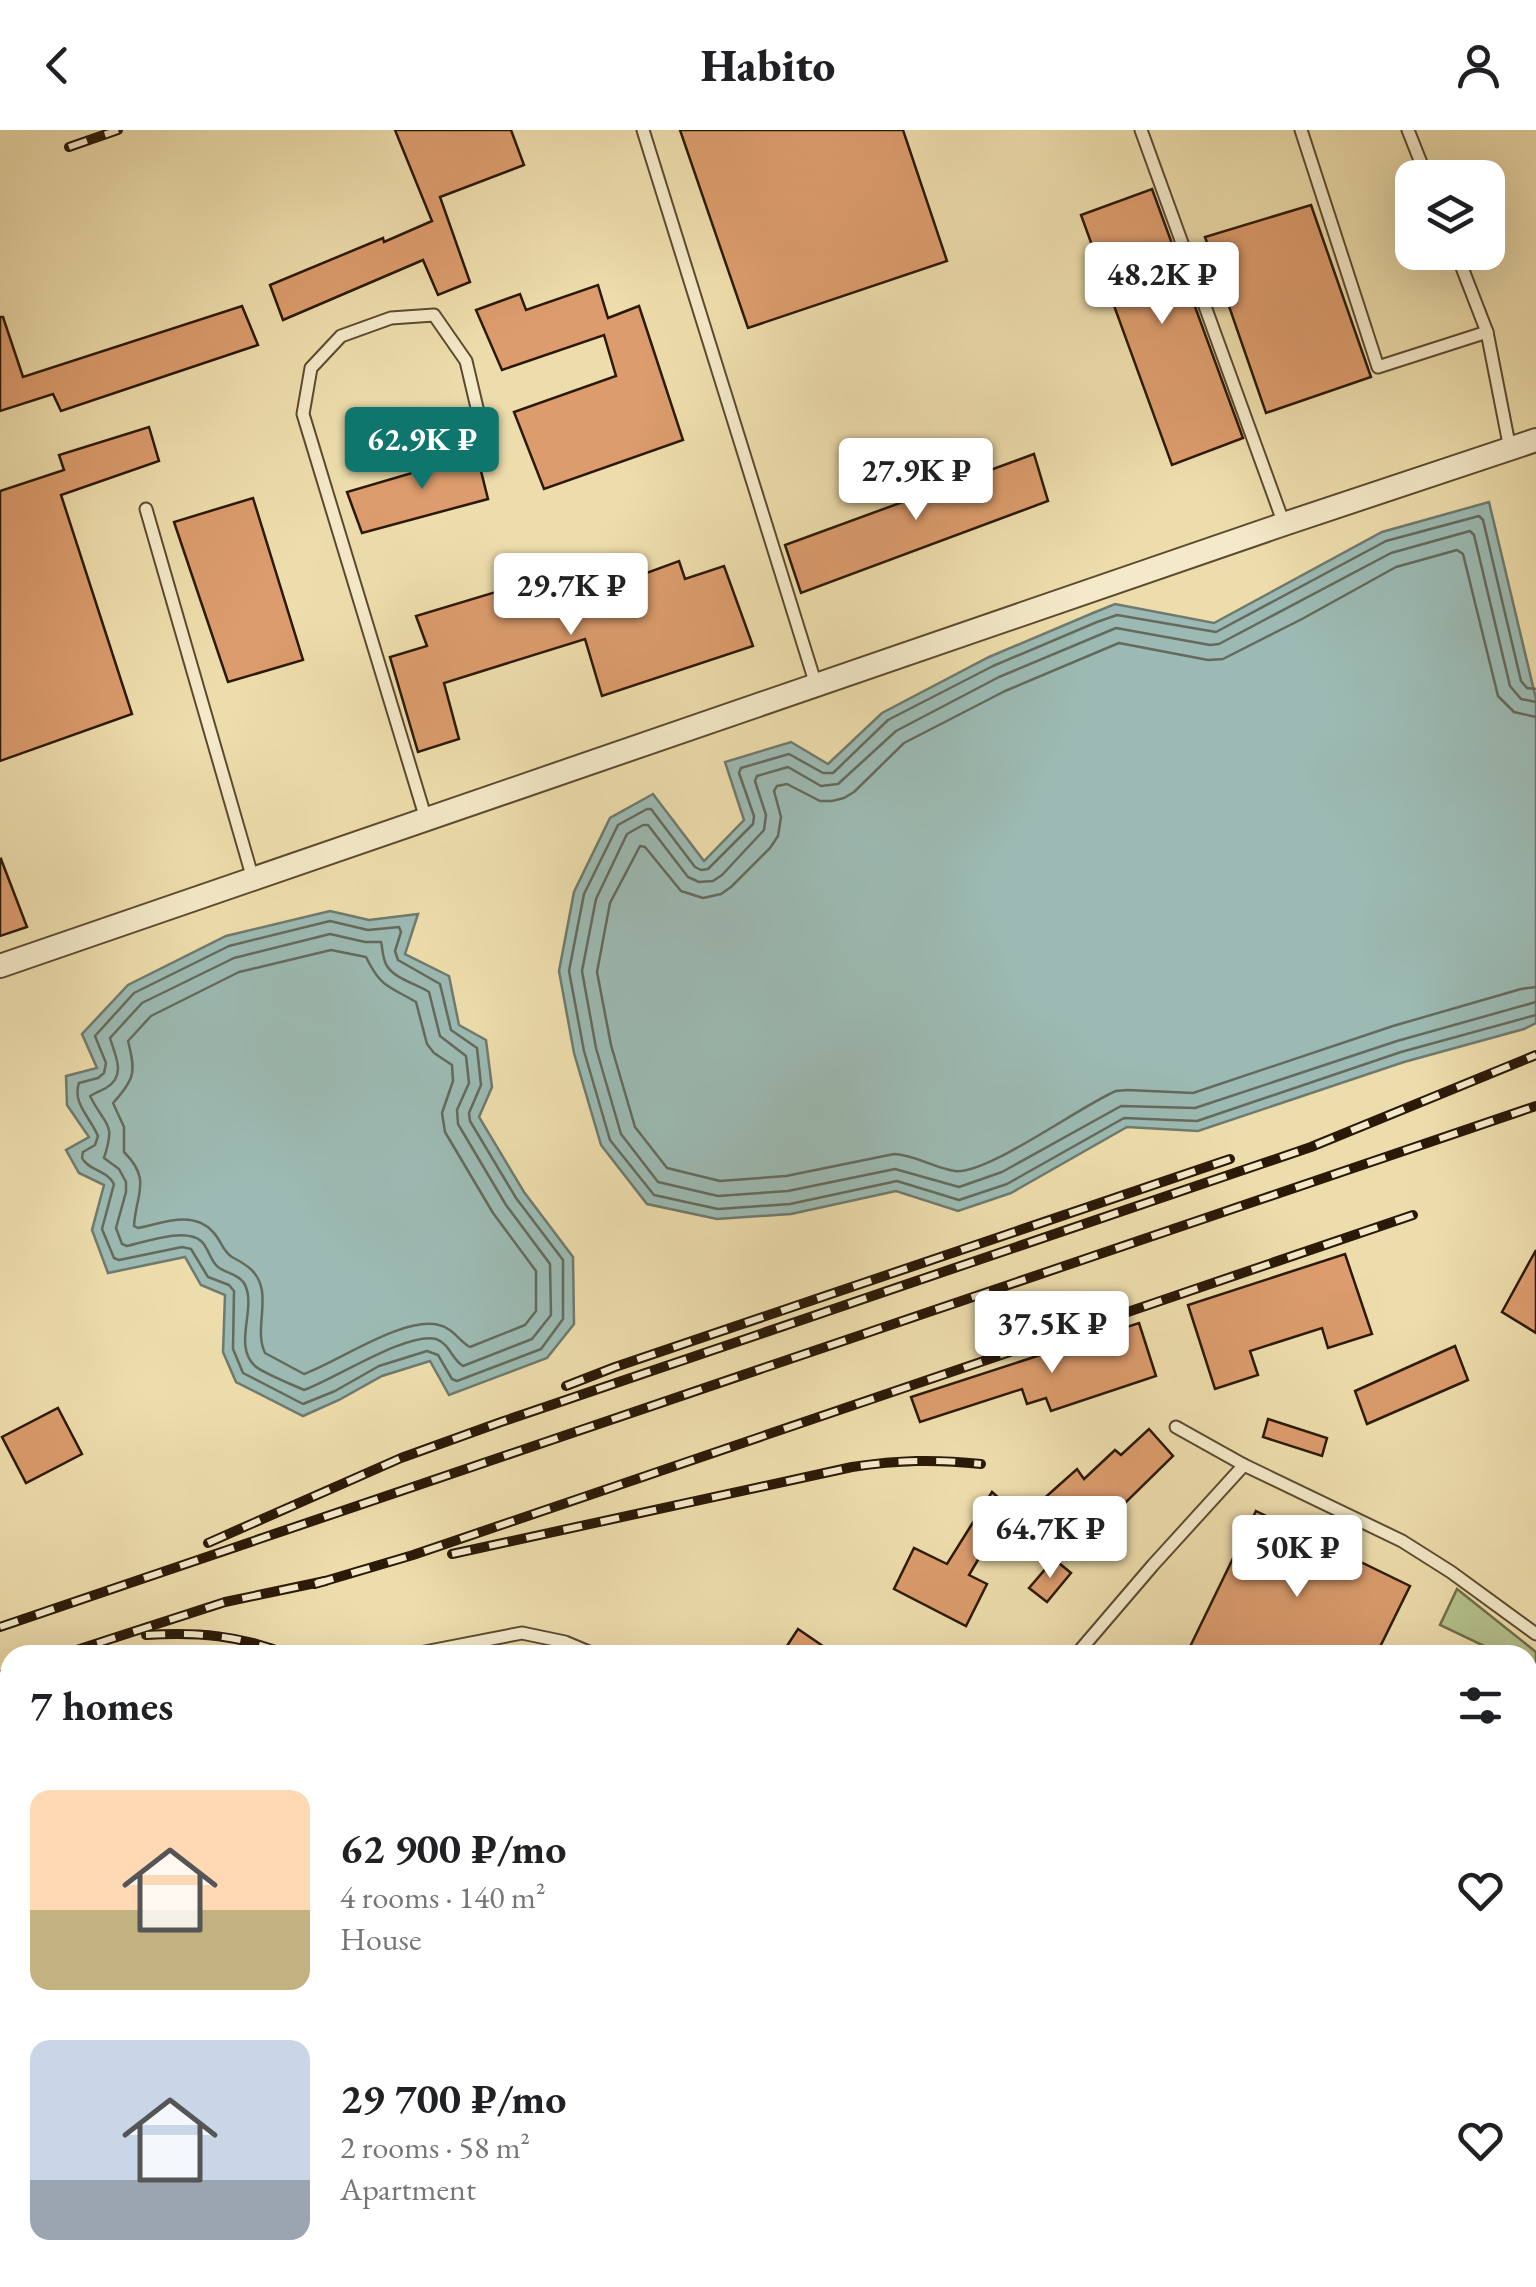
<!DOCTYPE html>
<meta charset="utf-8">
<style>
:root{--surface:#fff;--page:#f6f6f6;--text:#202124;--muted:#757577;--accent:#0f766e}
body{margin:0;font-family:"EB Garamond",serif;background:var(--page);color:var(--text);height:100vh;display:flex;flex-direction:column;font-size:38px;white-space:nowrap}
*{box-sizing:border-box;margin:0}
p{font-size:32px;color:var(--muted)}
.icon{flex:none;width:55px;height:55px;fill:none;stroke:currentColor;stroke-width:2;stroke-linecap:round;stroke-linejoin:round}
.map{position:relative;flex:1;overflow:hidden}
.side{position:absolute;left:0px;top:1515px;width:1538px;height:642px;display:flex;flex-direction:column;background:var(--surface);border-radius:30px 30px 0 0;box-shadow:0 10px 40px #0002}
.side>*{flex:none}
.fabs{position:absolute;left:1395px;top:30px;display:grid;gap:20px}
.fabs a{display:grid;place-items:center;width:110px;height:110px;border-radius:20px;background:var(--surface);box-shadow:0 10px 40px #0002;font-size:50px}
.price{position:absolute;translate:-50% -85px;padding:0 22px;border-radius:10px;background:#fff;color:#222;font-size:32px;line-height:65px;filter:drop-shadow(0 2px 5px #0008)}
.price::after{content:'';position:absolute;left:50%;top:60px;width:30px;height:22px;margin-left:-15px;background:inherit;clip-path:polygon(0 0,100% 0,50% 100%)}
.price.on{background:var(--accent);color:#fff}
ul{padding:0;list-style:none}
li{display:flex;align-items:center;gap:30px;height:250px;padding:0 30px}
li span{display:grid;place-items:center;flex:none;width:280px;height:200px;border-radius:20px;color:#555}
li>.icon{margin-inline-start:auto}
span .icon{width:120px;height:120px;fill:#fffc;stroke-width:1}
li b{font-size:42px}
h2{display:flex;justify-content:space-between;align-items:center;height:120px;padding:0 30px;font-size:42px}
header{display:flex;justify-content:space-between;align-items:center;height:130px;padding:0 30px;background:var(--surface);font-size:45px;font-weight:800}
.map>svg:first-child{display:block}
.green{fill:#b5c28c;stroke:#706e4a;stroke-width:2.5}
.water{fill:#9cbab3;stroke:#6f7a6e;stroke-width:2.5}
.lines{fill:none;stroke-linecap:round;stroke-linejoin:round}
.shore{stroke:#646a5d;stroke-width:2.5}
.building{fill:#dc9c6d;stroke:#2b1907;stroke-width:2.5}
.service-casing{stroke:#5c4a30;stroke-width:15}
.minor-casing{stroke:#5c4a30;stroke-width:26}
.secondary-casing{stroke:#2b1907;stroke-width:36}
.path{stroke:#2b1907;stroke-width:4;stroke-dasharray:2.5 5;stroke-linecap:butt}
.service{stroke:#f4e9c9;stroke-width:11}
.minor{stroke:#f4e9c9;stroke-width:22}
.secondary{stroke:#f4e9c9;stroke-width:32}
.rail-casing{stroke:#2b1907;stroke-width:10}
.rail{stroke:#f4e9c9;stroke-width:6;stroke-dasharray:19;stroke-linecap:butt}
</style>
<header><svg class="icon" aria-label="back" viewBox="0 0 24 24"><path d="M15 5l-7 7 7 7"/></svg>Habito<svg class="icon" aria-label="person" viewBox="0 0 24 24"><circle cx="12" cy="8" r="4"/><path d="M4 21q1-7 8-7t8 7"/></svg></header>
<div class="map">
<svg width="1536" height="2157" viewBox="0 0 1536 2157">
<rect width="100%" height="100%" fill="#eeddac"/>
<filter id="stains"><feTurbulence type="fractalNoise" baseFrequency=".002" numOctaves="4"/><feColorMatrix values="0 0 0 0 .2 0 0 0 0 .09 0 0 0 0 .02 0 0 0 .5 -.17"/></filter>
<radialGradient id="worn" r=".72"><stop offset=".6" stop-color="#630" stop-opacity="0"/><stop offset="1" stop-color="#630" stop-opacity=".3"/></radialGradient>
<polygon class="green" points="1457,1459 1536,1522 1536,1541 1528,1537 1528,1525 1503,1525 1440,1495"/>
<g class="water">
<polygon points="1489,372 1536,569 1536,893 1524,899 1404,932 1198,1001 1127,997 1011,1063 958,1081 896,1061 791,1084 717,1089 647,1074 601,1015 574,923 559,841 574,762 610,688 653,664 704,731 744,690 725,632 791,612 828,634 882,583 989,527 1093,483 1115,474 1214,493 1382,402"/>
<polygon points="330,781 369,790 418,784 405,824 449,846 459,895 486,910 492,957 479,987 524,1062 573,1127 574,1194 547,1228 449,1265 430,1231 382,1246 339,1270 303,1286 236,1252 223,1222 225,1165 201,1155 185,1127 108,1143 92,1100 104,1055 79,1043 66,1020 89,1007 67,975 66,946 97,938 82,904 128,855 226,806"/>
</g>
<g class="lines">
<g class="shore">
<polyline points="1536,559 1527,558 1521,551 1483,390 1479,386 1386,411 1216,502 1117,485 1097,492 993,536 888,590 833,643 823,643 789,624 741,638 739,643 754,686 753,694 708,739 701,740 695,737 651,679 647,679 618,695 584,764 569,841 584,921 610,1010 654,1065 718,1079 790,1074 897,1051 959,1070 1007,1054 1124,988 1197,991 1401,922 1536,885"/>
<polyline points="1536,572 1521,569 1510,556 1474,405 1470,401 1391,423 1219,514 1210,515 1116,498 999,547 896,601 838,654 821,656 788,637 757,646 755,651 766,685 764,700 722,745 713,751 699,752 688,747 648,695 643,695 627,704 596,769 582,841 596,918 621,1004 658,1052 718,1066 788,1061 895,1039 959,1057 1002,1042 1121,976 1195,978 1397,911 1536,872"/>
<path d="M1536,587L1514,582L1498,566L1463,424L1457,420L1396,437L1302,489L1223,529L1208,530L1119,513L1107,518L1005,561L904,613L854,662L844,668L832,671H820L787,654L777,656L774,661L781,687L778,706L770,718L731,757L721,764L703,768L681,761L645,717L640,716L610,773L597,842L611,915L635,997L667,1038L720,1051L786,1046L894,1024C916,1025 934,1038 955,1041C987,1045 1080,976 1116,961L1128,960L1193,963L1393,896L1521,859L1536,857"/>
<path d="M330,791L368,800L399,797L401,802L395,821L398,830L440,854L451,900L477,918L481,955L469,983L470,991L516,1068L563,1130V1189L541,1219L457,1251L452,1249L438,1225L427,1221L379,1236L335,1261L303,1274L243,1243L233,1219L234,1161L229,1155L208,1147L191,1119L182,1117L119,1130L114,1128L102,1099L114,1054C107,1040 89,1041 82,1028L83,1022L95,1015L98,1006C90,987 72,973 79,953L98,948L104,943L106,933L95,906L134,863L229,816Z"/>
<path d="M330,804L365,812H381C383,819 382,828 387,836C395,849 417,854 429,862L440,906L466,926L469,953L457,980L458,994L506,1075L550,1134L551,1185L532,1209L463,1236C452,1230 450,1214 436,1209C408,1201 333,1250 304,1260C293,1255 263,1243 255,1236C232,1215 258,1177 244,1153C237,1143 227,1144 218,1137C210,1131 209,1118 201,1111C186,1097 145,1112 127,1116L122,1114L116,1098L126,1062V1052L119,1039L104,1028C116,991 106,998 90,966C95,963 100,961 106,958C127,946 115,925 110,908L142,873L234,828Z"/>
<path d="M331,820L366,827C381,858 389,856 416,872L427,914L434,923L452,935L453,951L442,983L445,1002L493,1083L536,1141V1181L525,1195L470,1217C459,1211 453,1198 439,1195C403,1186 338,1232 304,1244L265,1223C256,1204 265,1182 262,1161C259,1142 247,1135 232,1127C223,1122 221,1110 213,1102C193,1080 163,1093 138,1098L134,1096C136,1063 152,1050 124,1022V997L113,973C135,949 136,942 128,911L151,886L239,842Z"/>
</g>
</g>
<g class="building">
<polygon points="395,0 511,0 524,35 440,67 470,152 438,165 423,130 283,190 270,155 383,108 384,112 432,91"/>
<polygon points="680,0 903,0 947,131 748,198"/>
<polygon points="1152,59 1243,308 1172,335 1081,85"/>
<polygon points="1311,75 1371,247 1266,283 1205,107"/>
<polygon points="598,155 608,188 639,176 683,310 544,359 514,282 616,246 604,205 502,240 476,180 520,164 526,180"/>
<polygon points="242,176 258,215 61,281 53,264 0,281 0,187 3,187 23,247"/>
<polygon points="149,297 159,331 61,365 132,584 0,631 0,361 64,340 59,325"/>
<polygon points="473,309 488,369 362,403 347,362 453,331 449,316"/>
<polygon points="1034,324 1048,371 801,463 785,415"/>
<polygon points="253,368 303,530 228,552 174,392"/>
<polygon points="679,431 685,449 724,436 753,516 602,566 585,509 444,553 459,609 418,622 390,527 427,516 416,486 536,450 546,480"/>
<polygon points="1,729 27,797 0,806 0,730"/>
<polygon points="1536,1120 1536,1203 1502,1182"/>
<polygon points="1345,1124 1372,1204 1328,1218 1322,1198 1250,1221 1258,1245 1215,1259 1188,1175"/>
<polygon points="1139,1193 1156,1246 1051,1281 1046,1268 1027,1274 1022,1259 920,1292 911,1267"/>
<polygon points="1455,1216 1468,1250 1367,1294 1355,1261"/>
<polygon points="58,1278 82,1324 26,1353 2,1307"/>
<polygon points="1268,1289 1327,1308 1322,1326 1263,1307"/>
<polygon points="1149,1299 1173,1326 1068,1429 1030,1381 1077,1339 1084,1349 1115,1320 1121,1325"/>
<polygon points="992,1362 1009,1377 969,1445 987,1454 966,1496 894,1459 914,1418 947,1434"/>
<polygon points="1256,1381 1410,1456 1376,1525 1186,1525"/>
<polygon points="1054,1429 1071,1443 1047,1472 1029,1458"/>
<polygon points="798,1499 836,1525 781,1525"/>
</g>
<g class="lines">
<defs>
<g id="service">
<polyline points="643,0 816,555"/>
<polyline points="1141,0 1284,394"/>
<polyline points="1301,0 1378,237 1487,202"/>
<polyline points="1408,0 1427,48"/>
<polyline points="1456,122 1487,202 1510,319"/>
<polyline points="385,316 478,282 466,231 434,185 391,188 341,206 311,238 303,284 426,689"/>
<polyline points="146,379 253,749"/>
<polyline points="1176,1297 1244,1335"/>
<polyline points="409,1525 522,1503 565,1512 596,1525"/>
<polyline points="1076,1525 1153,1435 1244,1335 1402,1411 1451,1442 1536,1504"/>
<polyline points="1090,2148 1103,2157"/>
<polyline points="254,2157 259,2148"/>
<polyline points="435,2157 440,2148"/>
<polyline points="617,2157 622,2148"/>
</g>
<g id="minor">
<polyline points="0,836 1284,394 1536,310"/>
<polyline points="795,2157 799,2148"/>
</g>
<g id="secondary">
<polyline points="0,1765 10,1795"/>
<polyline points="6,2157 10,2147"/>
</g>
</defs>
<use href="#service" class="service-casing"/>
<use href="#minor" class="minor-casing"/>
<use href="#secondary" class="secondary-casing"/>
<polyline class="path" points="0,1695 10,1724"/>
<use href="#service" class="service"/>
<use href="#minor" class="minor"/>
<use href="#secondary" class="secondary"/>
<defs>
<g id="rail">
<polyline points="69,17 118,0"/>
<polyline points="566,1256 615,1237 1230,1029"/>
<polyline points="208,1413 401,1328 501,1292 1311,1017 1536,925"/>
<path d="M452,1424L852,1337C899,1330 934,1329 981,1334"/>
<polyline points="315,1454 413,1425 1413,1085"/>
<polyline points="0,1497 1536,976"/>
<path d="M146,1505C196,1502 242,1505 288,1525"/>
<polyline points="61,1525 225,1472 325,1451"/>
<polyline points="0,1545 10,1542"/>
<polyline points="903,2148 907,2157"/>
</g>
</defs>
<use href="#rail" class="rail-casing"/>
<use href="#rail" class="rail"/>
</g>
<rect width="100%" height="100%" filter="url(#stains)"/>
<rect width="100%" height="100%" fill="url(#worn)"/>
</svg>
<div class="fabs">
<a><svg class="icon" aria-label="layers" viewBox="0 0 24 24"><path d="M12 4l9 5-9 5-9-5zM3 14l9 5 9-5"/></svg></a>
</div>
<b class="price" style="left:1162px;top:197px">48.2K ₽</b>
<b class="price on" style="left:422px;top:362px">62.9K ₽</b>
<b class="price" style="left:916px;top:393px">27.9K ₽</b>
<b class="price" style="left:571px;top:508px">29.7K ₽</b>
<b class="price" style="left:1052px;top:1246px">37.5K ₽</b>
<b class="price" style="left:1050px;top:1451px">64.7K ₽</b>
<b class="price" style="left:1297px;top:1470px">50K ₽</b>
<section class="side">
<h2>7 homes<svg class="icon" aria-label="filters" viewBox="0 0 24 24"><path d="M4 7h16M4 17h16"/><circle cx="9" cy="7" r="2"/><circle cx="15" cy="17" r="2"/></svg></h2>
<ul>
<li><span style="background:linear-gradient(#ffd9b3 60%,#c2b280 0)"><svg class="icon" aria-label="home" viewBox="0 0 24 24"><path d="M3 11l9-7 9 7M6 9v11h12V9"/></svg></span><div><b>62 900 ₽/mo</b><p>4 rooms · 140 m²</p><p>House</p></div><svg class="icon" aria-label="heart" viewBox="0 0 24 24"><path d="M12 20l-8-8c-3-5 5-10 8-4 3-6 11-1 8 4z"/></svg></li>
<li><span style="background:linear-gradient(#c9d6e8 70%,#9aa5b1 0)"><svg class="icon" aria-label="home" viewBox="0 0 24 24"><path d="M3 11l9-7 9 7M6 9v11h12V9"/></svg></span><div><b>29 700 ₽/mo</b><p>2 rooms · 58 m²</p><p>Apartment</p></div><svg class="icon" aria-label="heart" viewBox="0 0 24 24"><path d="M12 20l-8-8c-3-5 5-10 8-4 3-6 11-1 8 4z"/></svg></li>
</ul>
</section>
</div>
